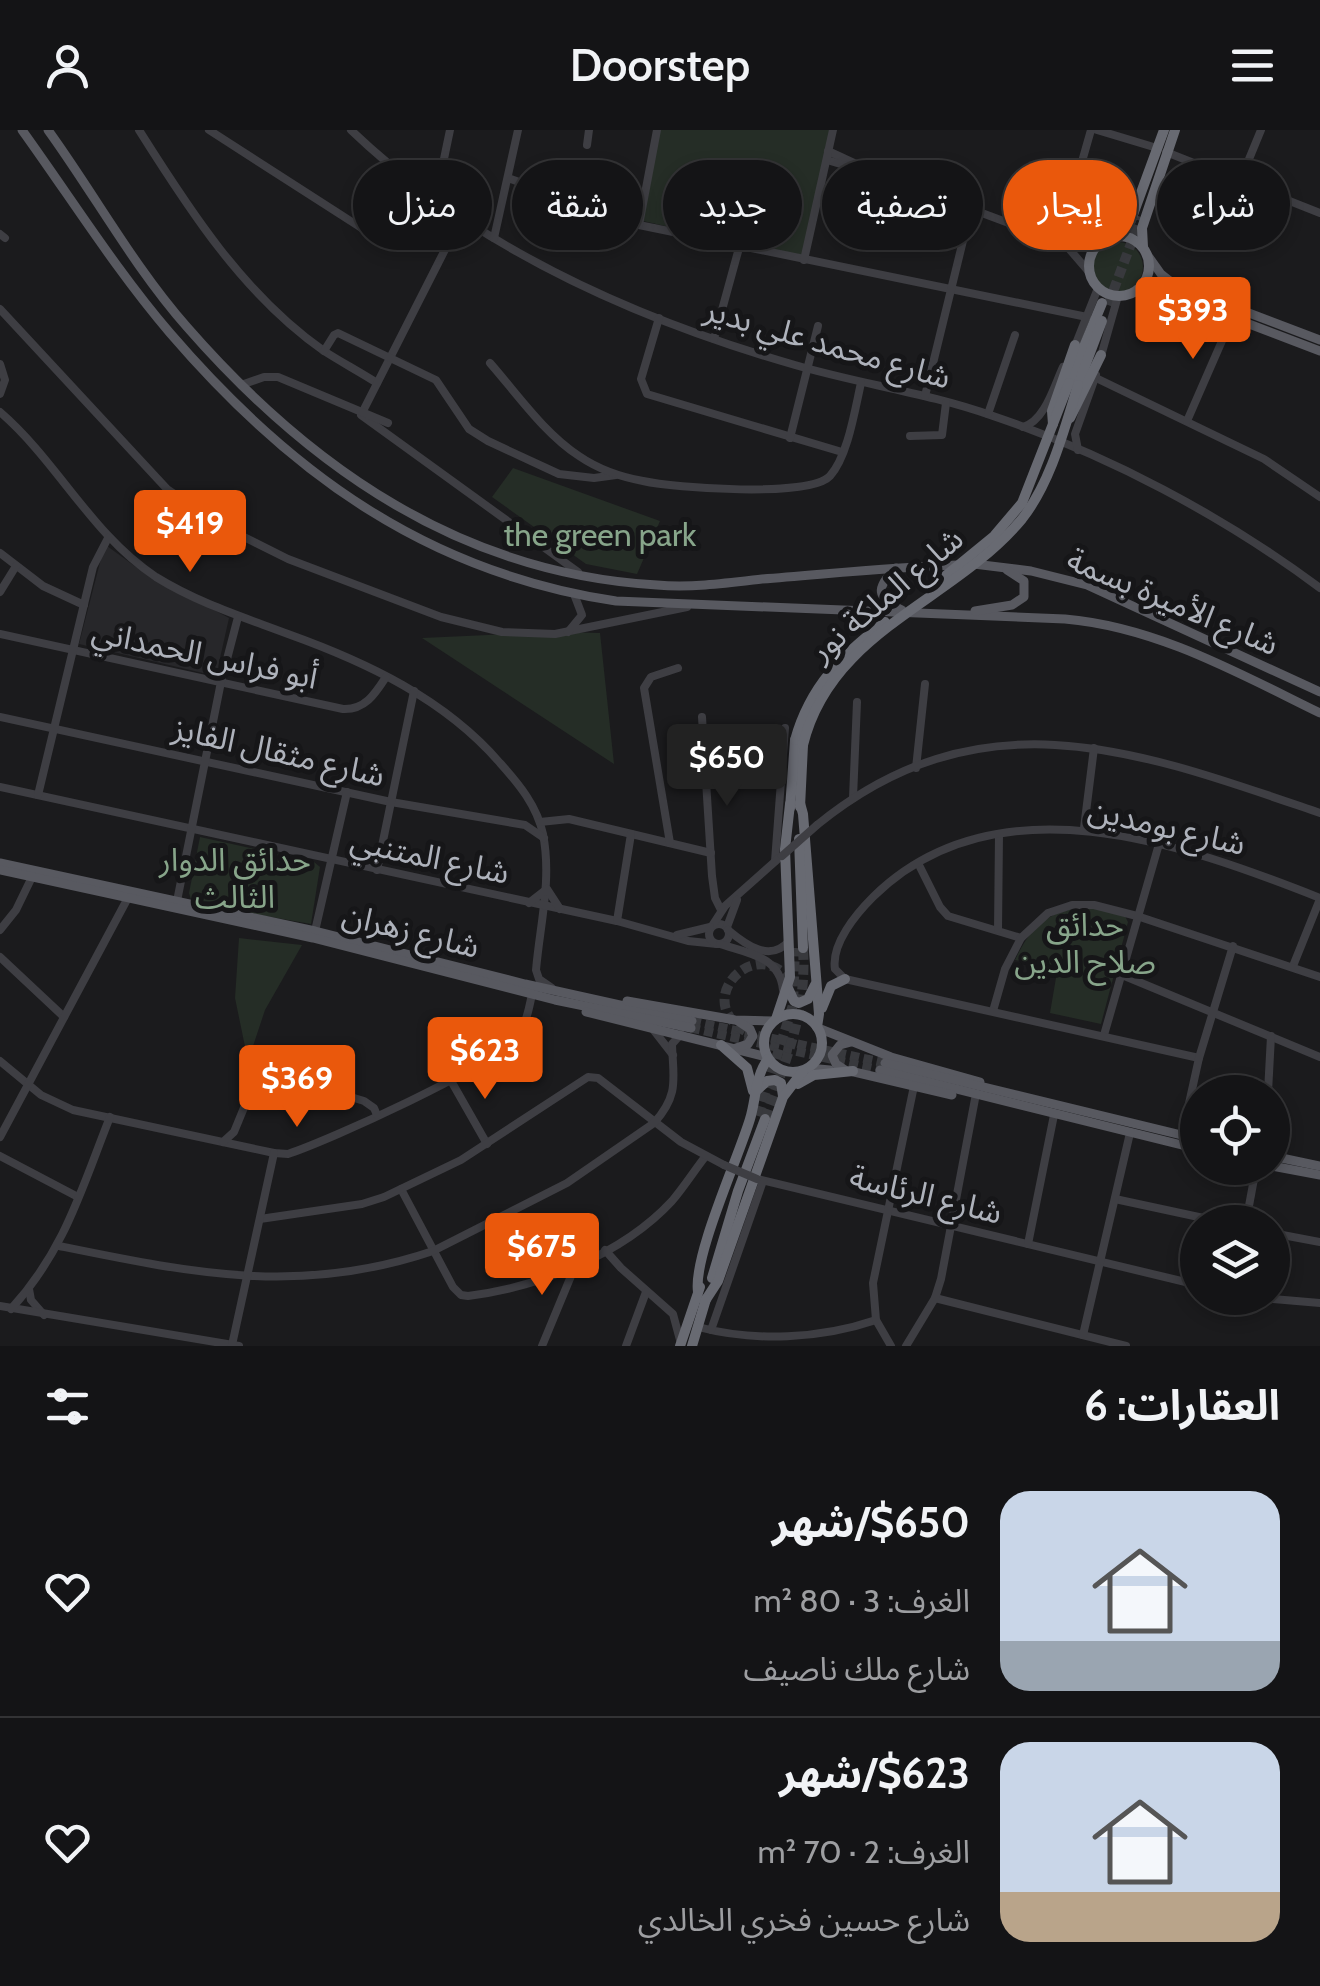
<!DOCTYPE html>
<html lang="ar">
<meta charset="utf-8">
<style>
:root{--surface:#141416;--page:#1d1d1f;--text:#f1f3f6;--muted:#9d9ea1;--line:#333335;--accent:#ea580c}
body{margin:0;font-family:Cabin,"Noto Sans Arabic",sans-serif;background:var(--page);color:var(--text);direction:rtl;height:100vh;display:flex;flex-direction:column;font-size:38px;white-space:nowrap}
*{box-sizing:border-box;margin:0}
p{font-size:32px;color:var(--muted)}
.icon{flex:none;width:55px;height:55px;fill:none;stroke:currentColor;stroke-width:2;stroke-linecap:round;stroke-linejoin:round}
.map{position:relative;height:1216px;overflow:hidden;direction:ltr}
.panel{display:flex;flex-direction:column;background:var(--surface);flex:1}
.panel>*{flex:none}
.top-card{position:absolute;left:30px;top:30px;width:1260px;height:90px;direction:rtl;display:flex;gap:20px}
.buttons{position:absolute;left:1180px;top:945px;display:grid;gap:20px}
.buttons a{display:grid;place-items:center;width:110px;height:110px;border-radius:50%;background:var(--surface);box-shadow:0 5px 15px #0003,0 0 0 2px var(--line);font-size:50px}
.price{position:absolute;translate:-50% -85px;padding:0 22px;border-radius:10px;background:var(--accent);color:#fff;font-size:32px;line-height:65px;filter:drop-shadow(0 2px 5px #0008)}
.price::after{content:'';position:absolute;left:50%;top:60px;width:30px;height:22px;margin-left:-15px;background:inherit;clip-path:polygon(0 0,100% 0,50% 100%)}
.price.active{background:#222;color:#fff}
ul{padding:0;list-style:none}
li{display:flex;align-items:center;gap:30px;height:250px;padding:0 40px}
li+li{border-top:2px solid var(--line)}
li span{display:grid;place-items:center;flex:none;width:280px;height:200px;border-radius:30px;color:#555}
li>.icon{margin-inline-start:auto}
span .icon{width:120px;height:120px;fill:#fffc;stroke-width:1}
li b{font-size:42px}
h2{display:flex;justify-content:space-between;align-items:center;height:120px;padding:0 40px;font-size:42px}
.tag{padding:0 35px;border-radius:45px;background:var(--surface);box-shadow:0 5px 15px #0003,0 0 0 2px var(--line);font-size:35px;line-height:90px}
.tag.active{background:var(--accent);color:#fff}
header{display:flex;justify-content:space-between;align-items:center;height:130px;padding:0 40px;background:var(--surface);font-size:45px;font-weight:600}
.map>svg:first-child{display:block}
.built{fill:#27272a}
.green{fill:#252d26}
.lines{fill:none;stroke-linecap:round;stroke-linejoin:round}
.major-tunnel{stroke:#38393d;stroke-width:9;stroke-dasharray:9 4.5;stroke-linecap:butt}
.highway-tunnel{stroke:#38393d;stroke-width:10;stroke-dasharray:10 5;stroke-linecap:butt}
.minor{stroke:#3e3e43;stroke-width:8}
.major{stroke:#585960;stroke-width:9}
.highway{stroke:#686a72;stroke-width:10}
.minor-bridge{stroke:#3e3e43;stroke-width:8}
.highway-bridge{stroke:#686a72;stroke-width:10}
.labels{text-anchor:middle;dominant-baseline:central;stroke-width:10;stroke-linejoin:round;paint-order:stroke}
.street-label{font-size:32px;fill:#aeb2bb;stroke:#161618}
.park-label{font-size:32px;fill:#87a58a;stroke:#161618}
</style>
<header><svg class="icon" aria-label="menu" viewBox="0 0 24 24"><path d="M4 6h16M4 12h16M4 18h16"/></svg>Doorstep<svg class="icon" aria-label="person" viewBox="0 0 24 24"><circle cx="12" cy="8" r="4"/><path d="M4 21q1-7 8-7t8 7"/></svg></header>
<div class="map">
<svg width="1320" height="1216" viewBox="0 0 1320 1216">
<rect width="100%" height="100%" fill="#1b1b1d"/>
<polygon class="built" points="107,416 143,442 229,488 216,546 79,514 104,417"/>
<g class="green">
<polygon points="657,0 832,0 803,128 639,90"/>
<circle cx="1118" cy="137" r="25"/>
<polygon points="513,338 660,391 637,444 586,434 492,367"/>
<polygon points="558,502 600,503 614,634 422,508"/>
<polygon points="200,707 314,732 320,737 311,794 192,773 189,763"/>
<path d="M1091,777L1125,786L1128,792L1101,894L1050,883L1058,836L1015,830C1032,794 1050,779 1091,777Z"/>
<polygon points="239,808 302,815 265,880 248,931 235,868"/>
</g>
<g class="lines">
<g class="major-tunnel">
<polyline points="692,891 885,933"/>
<polyline points="691,898 880,940"/>
</g>
<g class="highway-tunnel">
<polyline points="1108,175 1141,87"/>
<path d="M745,901C691,870 757,801 792,853"/>
<polyline points="758,986 793,875 795,818"/>
<path d="M765,989C786,929 807,883 803,818"/>
</g>
<g class="minor">
<path d="M139,0C190,81 244,165 324,221C341,232 360,242 377,253"/>
<path d="M209,0L363,99C401,113 437,107 476,98"/>
<path d="M351,0C472,116 635,189 795,235C860,254 928,263 993,286C1108,325 1222,385 1320,458"/>
<polyline points="1097,0 1157,18"/>
<polyline points="587,15 589,0"/>
<polyline points="828,21 869,40"/>
<polyline points="1166,22 1320,83"/>
<polyline points="827,30 891,49 1065,114 1099,113"/>
<polyline points="508,48 639,95 1087,187"/>
<polyline points="1077,49 1091,0"/>
<polyline points="1240,51 1261,0"/>
<polyline points="435,72 450,0"/>
<polyline points="639,95 657,0"/>
<polyline points="0,104 5,108"/>
<polyline points="453,104 361,285 578,442"/>
<polyline points="494,108 518,0"/>
<polyline points="1065,114 1089,142"/>
<polyline points="804,130 833,0"/>
<polyline points="0,179 167,359 222,396 288,429 441,487 502,502 555,504 687,477"/>
<polyline points="659,188 641,249 647,264 842,322"/>
<polyline points="714,209 739,118"/>
<polyline points="1075,216 1098,158"/>
<polyline points="324,221 334,205 338,203 436,250 469,299 488,311 559,344 594,348 616,345"/>
<polyline points="1101,226 1118,166"/>
<path d="M490,233C518,265 544,303 579,326C598,339 621,347 643,351C674,358 810,368 830,346C848,326 855,279 861,253"/>
<polyline points="0,234 5,250 0,264"/>
<polyline points="1096,248 1264,329 1320,367"/>
<polyline points="241,255 264,247 278,247 388,293"/>
<polyline points="925,266 971,78"/>
<path d="M0,282C58,332 91,404 156,447C198,473 243,487 288,504C366,532 445,569 500,633C519,654 537,676 543,704C552,750 540,794 536,840L539,849L552,858"/>
<polyline points="988,284 1015,205"/>
<polyline points="1187,291 1232,188"/>
<path d="M1023,297C1045,291 1054,256 1063,237"/>
<polyline points="910,306 942,305 946,273"/>
<polyline points="790,308 818,196"/>
<polyline points="1078,320 1075,304 1096,245"/>
<polyline points="0,423 43,456 84,475"/>
<polyline points="0,462 16,436"/>
<polyline points="568,502 582,485 574,464"/>
<path d="M0,504L343,579C365,580 375,564 386,547"/>
<polyline points="0,587 391,672 525,695 544,708"/>
<polyline points="702,587 712,746 715,768 721,780"/>
<polyline points="750,635 782,635"/>
<polyline points="916,638 925,554"/>
<polyline points="0,657 617,791 688,811 717,814"/>
<polyline points="38,665 93,437 108,408"/>
<polyline points="853,668 857,572"/>
<polyline points="540,692 569,689 711,723"/>
<path d="M817,695C983,560 1142,622 1320,683"/>
<polyline points="1084,698 1094,618"/>
<polyline points="670,713 644,558 651,547 678,538"/>
<polyline points="775,731 785,598"/>
<polyline points="918,733 940,777 948,786 1021,808"/>
<polyline points="377,740 414,561"/>
<polyline points="529,773 547,759 560,779"/>
<polyline points="176,776 221,552 238,487"/>
<polyline points="617,791 631,704"/>
<circle cx="719" cy="804" r="10"/>
<polyline points="712,796 725,776 779,728"/>
<polyline points="727,797 737,770"/>
<polyline points="0,800 16,780 32,747"/>
<path d="M728,800C746,815 770,833 789,811"/>
<polyline points="998,800 999,705"/>
<polyline points="315,801 347,662"/>
<polyline points="677,805 710,797"/>
<path d="M720,814C747,823 780,826 783,860"/>
<polyline points="0,827 64,887"/>
<polyline points="1293,836 1320,769"/>
<polyline points="1122,845 1320,927"/>
<polyline points="993,881 1005,839 1021,808 1048,783 1072,775 1094,775 1137,786 1320,847"/>
<polyline points="652,898 673,925"/>
<polyline points="1104,905 1159,714"/>
<path d="M1199,928L845,849L835,839C831,814 856,784 873,767C996,646 1183,714 1320,768"/>
<path d="M0,931L41,965L73,980L274,1023L288,1024C330,1010 492,937 516,907C526,895 529,879 532,864"/>
<polyline points="450,949 487,1014"/>
<polyline points="1268,962 1271,906"/>
<polyline points="1182,1005 1199,928 1233,816"/>
<polyline points="0,1007 130,764"/>
<polyline points="223,1012 234,1002 257,946 265,941 364,971 374,978 377,985"/>
<polyline points="0,1026 78,1067"/>
<polyline points="757,1049 1198,1155"/>
<path d="M401,1059L453,1157L461,1165L468,1166C539,1157 622,1125 672,1071C684,1057 694,1041 705,1027"/>
<polyline points="1115,1069 1222,1092"/>
<polyline points="260,1089 362,1074 384,1067 461,1030 588,947 598,948 681,1012 724,1035"/>
<polyline points="1246,1092 1256,1038"/>
<polyline points="1272,1103 1320,1112"/>
<polyline points="1028,1114 1054,985"/>
<path d="M59,1116C192,1143 300,1166 433,1121L567,1053L654,993C680,964 673,948 672,914L681,904"/>
<polyline points="605,1120 621,1138 673,1184 680,1210"/>
<polyline points="29,1159 31,1170 44,1185"/>
<polyline points="935,1168 1126,1216"/>
<polyline points="1261,1168 1320,1173"/>
<polyline points="0,1176 239,1216"/>
<path d="M11,1179C65,1120 81,1060 110,987"/>
<path d="M698,1197C755,1212 820,1209 876,1190"/>
<polyline points="711,1200 763,1051"/>
<polyline points="1083,1205 1130,1003"/>
<polyline points="232,1215 274,1023"/>
<polyline points="542,1216 576,1134"/>
<polyline points="626,1216 646,1162"/>
<polyline points="891,1216 876,1190 873,1153 914,956"/>
<polyline points="906,1216 935,1168 941,1149 975,969"/>
</g>
<g class="major">
<path d="M22,0C71,68 116,140 170,203C292,345 429,443 616,471L1065,489C1157,497 1238,543 1320,583"/>
<path d="M48,0C95,65 134,137 187,197C311,339 463,444 657,455C692,458 728,453 762,449C828,444 892,437 958,435"/>
<polyline points="1146,123 1161,144 1175,155 1320,210"/>
<polyline points="1135,162 1173,165 1320,221"/>
<polyline points="974,434 1031,441 1087,455 1320,562"/>
<path d="M896,438C875,458 876,468 902,480"/>
<polyline points="975,481 1012,475 1024,467 1024,451 1007,440"/>
<polyline points="0,733 315,801 525,854 692,891"/>
<polyline points="0,740 313,808 555,870 691,898"/>
<polyline points="627,871 735,890 773,891"/>
<polyline points="586,882 767,927"/>
<polyline points="818,898 891,927 980,952"/>
<polyline points="736,918 748,914 753,906 750,899 738,891"/>
<polyline points="885,933 1198,1009"/>
<polyline points="808,938 830,940"/>
<polyline points="845,940 836,934 832,925 840,915 851,912"/>
<polyline points="880,940 1198,1019"/>
<polyline points="850,941 952,965"/>
<polyline points="1272,1026 1320,1036"/>
<polyline points="1272,1036 1320,1045"/>
</g>
<g class="highway">
<circle cx="1119" cy="136" r="30"/>
<polyline points="1114,106 1131,90 1164,0"/>
<polyline points="1143,117 1142,98 1175,0"/>
<polyline points="1069,253 1102,173"/>
<polyline points="1078,255 1102,191"/>
<polyline points="1070,288 1101,225"/>
<polyline points="1053,294 1052,281 1075,215"/>
<polyline points="800,673 803,684 819,884 817,897"/>
<polyline points="800,677 803,615"/>
<polyline points="790,678 795,610"/>
<polyline points="799,709 803,818"/>
<polyline points="788,858 794,871 799,873 808,869 815,855"/>
<polyline points="822,878 831,856 845,849"/>
<circle cx="793" cy="913" r="29"/>
<polyline points="776,889 790,847 785,719 790,674"/>
<polyline points="721,915 747,938 753,961"/>
<polyline points="798,954 814,945 853,941"/>
<polyline points="757,960 767,951 775,950 781,953 783,966"/>
<polyline points="712,1148 738,1061 765,989"/>
<path d="M698,1162C693,1126 738,1029 750,989C756,970 755,946 768,929"/>
<polyline points="705,1171 718,1151 783,967 803,941"/>
<polyline points="680,1216 700,1157"/>
<polyline points="692,1216 706,1169"/>
</g>
<g class="minor-bridge">
<polyline points="782,726 817,695"/>
<polyline points="724,1035 757,1049"/>
</g>
<g class="highway-bridge">
<polyline points="939,451 994,406 1022,373 1069,253"/>
<path d="M795,610C810,556 842,525 885,492"/>
<path d="M803,615C831,500 953,472 1022,389C1051,352 1064,300 1078,255"/>
</g>
</g>
<g class="labels">
<g class="street-label">
<text transform="translate(828 213) rotate(16)">شارع محمد علي بدير</text>
<text transform="translate(886 464) rotate(-40)">شارع الملكة نور</text>
<text transform="translate(1173 471) rotate(23)">شارع الأميرة بسمة</text>
<text transform="translate(205 524) rotate(12)">أبو فراس الحمداني</text>
<text transform="translate(279 621) rotate(13)">شارع مثقال الفايز</text>
<text transform="translate(1167 696) rotate(13)">شارع بومدين</text>
<text transform="translate(430 726) rotate(12)">شارع المتنبي</text>
<text transform="translate(411 800) rotate(14)">شارع زهران</text>
<text transform="translate(926 1064) rotate(14)">شارع الرئاسة</text>
</g>
<g class="park-label">
<text x="600" y="404">the green park</text>
<text x="235" y="729">حدائق الدوار<tspan x="235" dy="37">الثالث</tspan></text>
<text x="1085" y="794">حدائق<tspan x="1085" dy="37">صلاح الدين</tspan></text>
</g>
</g>
</svg>
<div class="buttons">
<a><svg class="icon" aria-label="locate" viewBox="0 0 24 24"><circle cx="12" cy="12" r="6"/><path d="M12 2v4M12 18v4M2 12h4M18 12h4"/></svg></a>
<a><svg class="icon" aria-label="layers" viewBox="0 0 24 24"><path d="M12 4l9 5-9 5-9-5zM3 14l9 5 9-5"/></svg></a>
</div>
<b class="price" style="left:1193px;top:232px">$393</b>
<b class="price" style="left:190px;top:445px">$419</b>
<b class="price active" style="left:727px;top:679px">$650</b>
<b class="price" style="left:485px;top:972px">$623</b>
<b class="price" style="left:297px;top:1000px">$369</b>
<b class="price" style="left:542px;top:1168px">$675</b>
<div class="top-card">
<a class="tag">شراء</a>
<a class="tag active">إيجار</a>
<a class="tag">تصفية</a>
<a class="tag">جديد</a>
<a class="tag">شقة</a>
<a class="tag">منزل</a>
</div>
</div>
<section class="panel">
<h2>العقارات: 6<svg class="icon" aria-label="filters" viewBox="0 0 24 24"><path d="M4 7h16M4 17h16"/><circle cx="9" cy="7" r="2"/><circle cx="15" cy="17" r="2"/></svg></h2>
<ul>
<li><span style="background:linear-gradient(#c9d6e8 75%,#9aa5b1 0)"><svg class="icon" aria-label="home" viewBox="0 0 24 24"><path d="M3 11l9-7 9 7M6 9v11h12V9"/></svg></span><div><b>$650/شهر</b><p>الغرف: 3 · 80 m²</p><p>شارع ملك ناصيف</p></div><svg class="icon" aria-label="heart" viewBox="0 0 24 24"><path d="M12 20l-8-8c-3-5 5-10 8-4 3-6 11-1 8 4z"/></svg></li>
<li><span style="background:linear-gradient(#c9d6e8 75%,#b9a48a 0)"><svg class="icon" aria-label="home" viewBox="0 0 24 24"><path d="M3 11l9-7 9 7M6 9v11h12V9"/></svg></span><div><b>$623/شهر</b><p>الغرف: 2 · 70 m²</p><p>شارع حسين فخري الخالدي</p></div><svg class="icon" aria-label="heart" viewBox="0 0 24 24"><path d="M12 20l-8-8c-3-5 5-10 8-4 3-6 11-1 8 4z"/></svg></li>
</ul>
</section>
